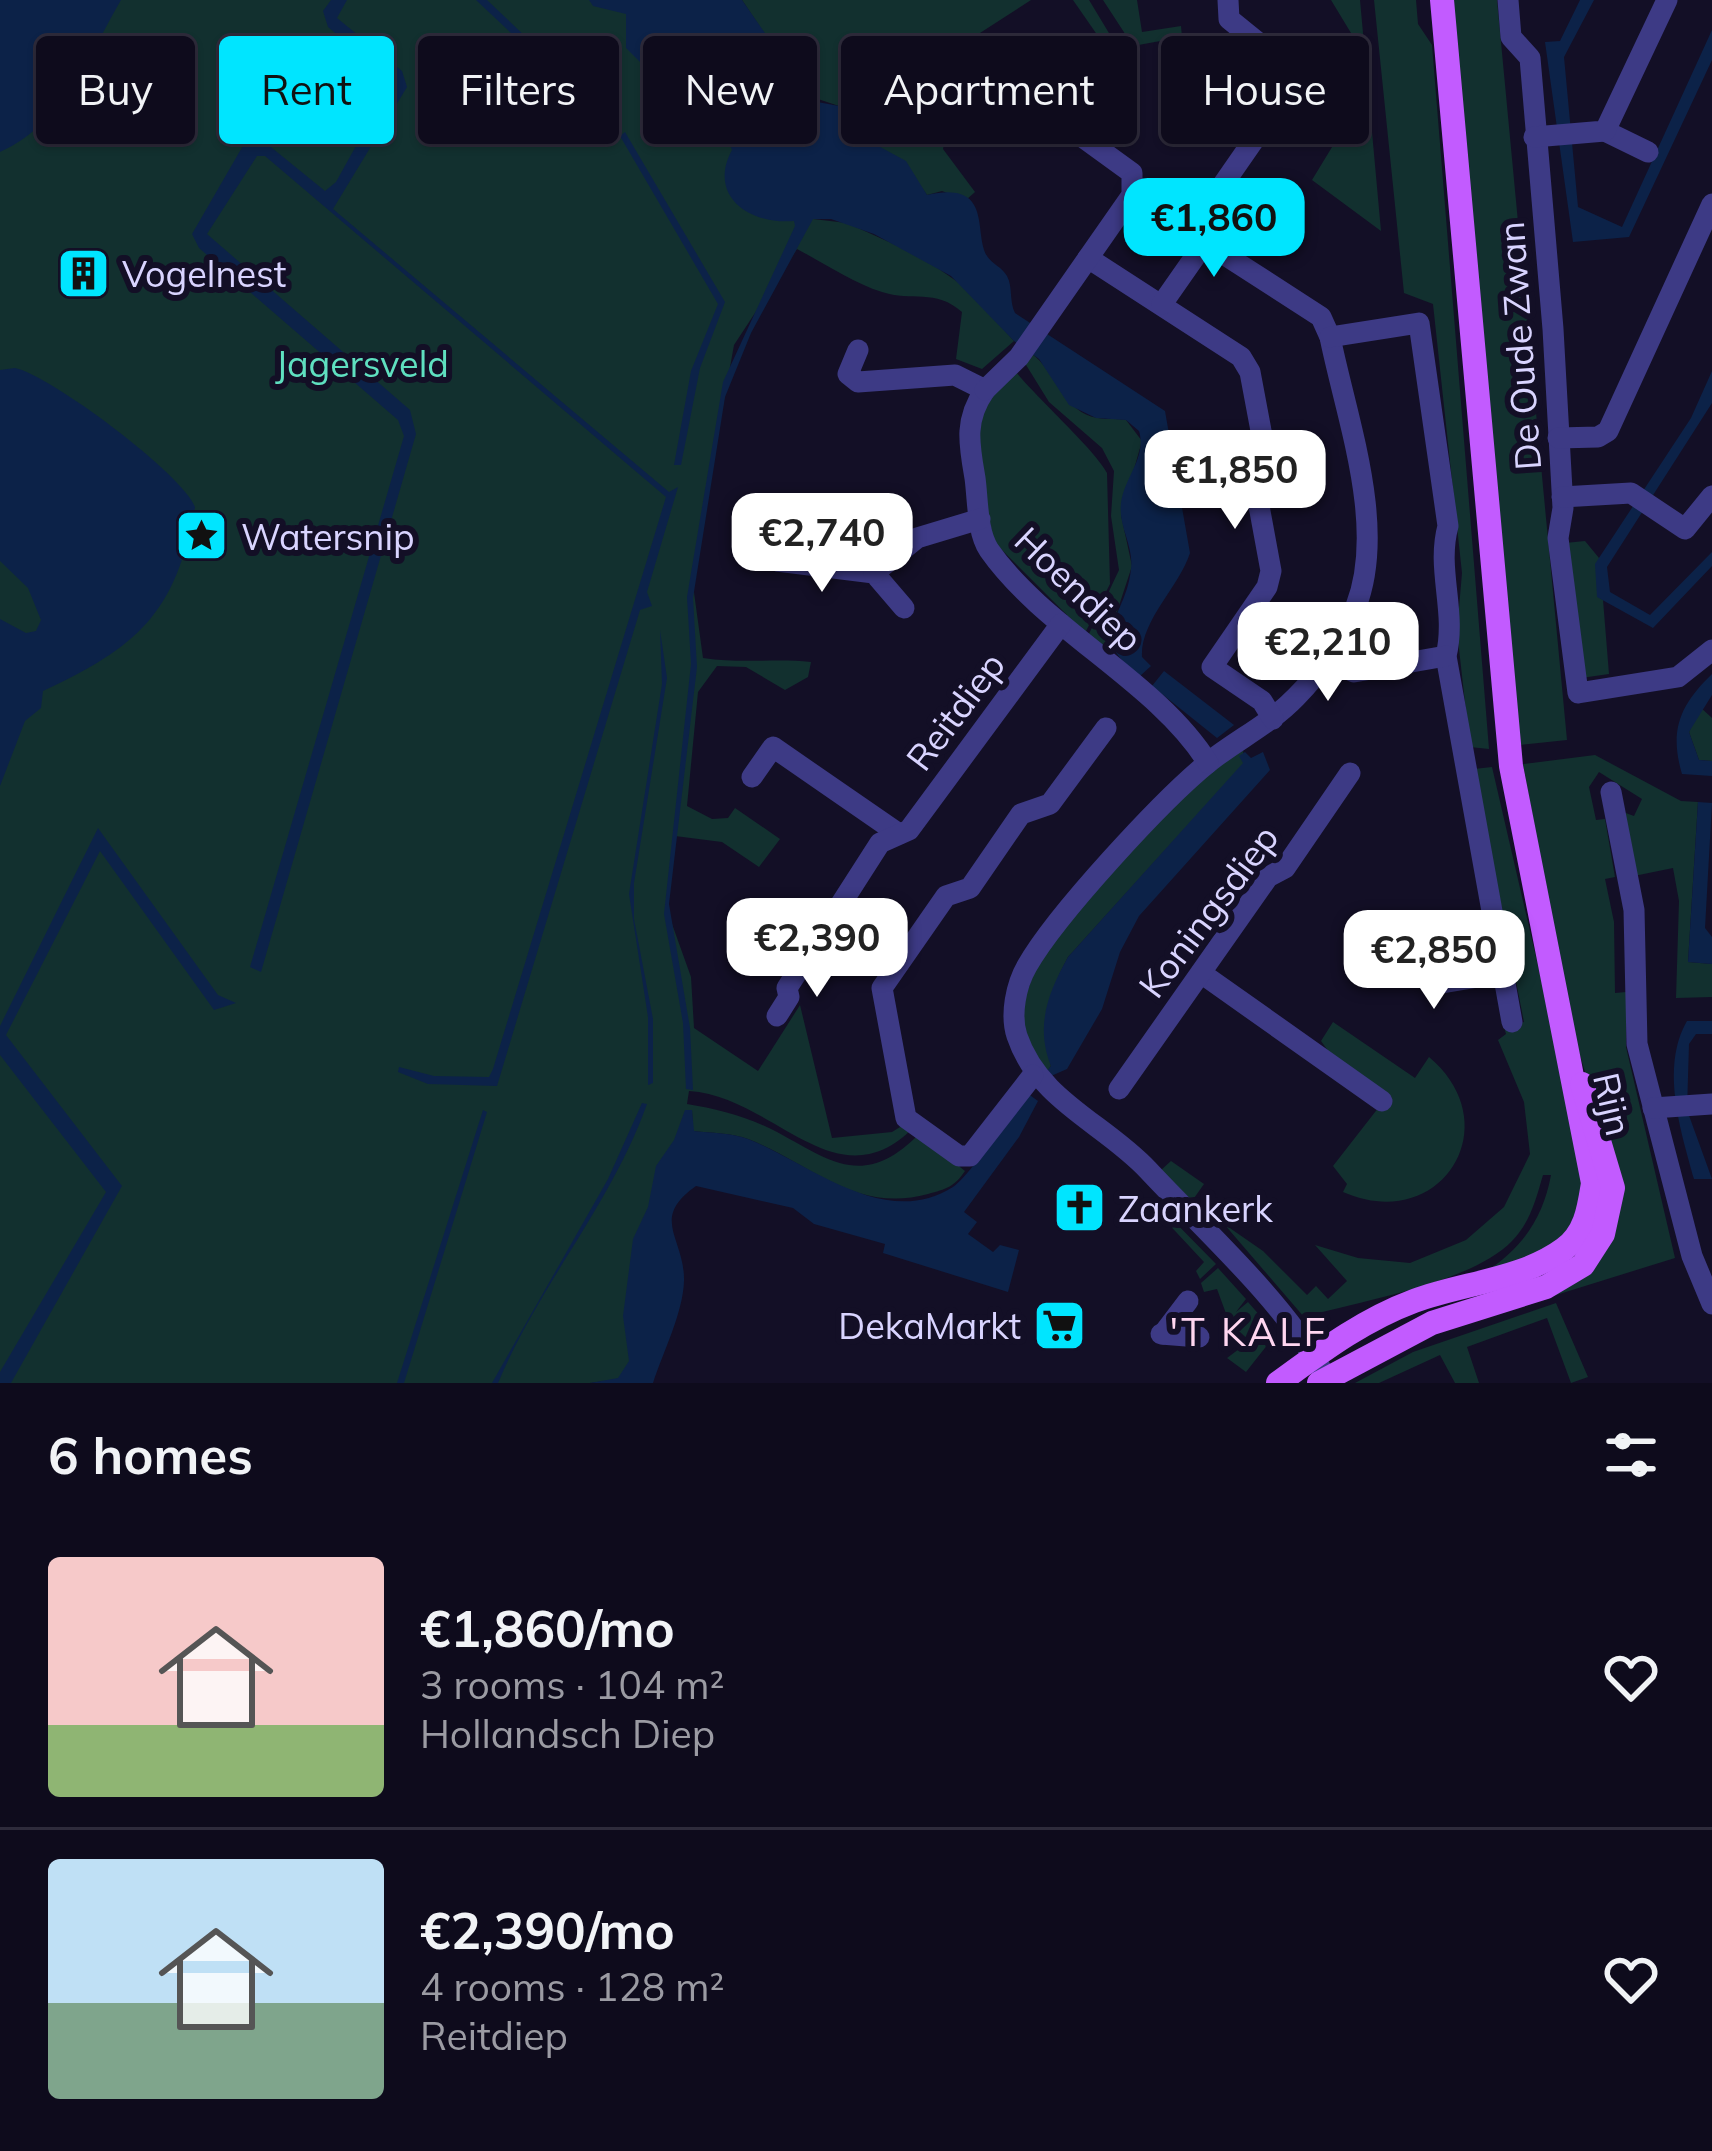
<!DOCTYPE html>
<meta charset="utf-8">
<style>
:root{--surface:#0e0b1c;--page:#171425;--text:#f1f3f6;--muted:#9b9ba3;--line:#2e2b3b;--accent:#00e5ff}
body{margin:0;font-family:Mulish,sans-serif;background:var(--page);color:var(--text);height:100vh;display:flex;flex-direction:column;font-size:45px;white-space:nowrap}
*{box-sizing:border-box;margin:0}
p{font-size:39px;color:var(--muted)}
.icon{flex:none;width:66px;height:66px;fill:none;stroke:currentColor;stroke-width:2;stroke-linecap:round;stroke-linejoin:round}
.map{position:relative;height:1383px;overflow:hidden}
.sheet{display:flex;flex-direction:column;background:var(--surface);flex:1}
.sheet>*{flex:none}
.top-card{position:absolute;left:36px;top:36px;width:1641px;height:108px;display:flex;gap:24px}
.price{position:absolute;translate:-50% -102px;padding:0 27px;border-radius:24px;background:#fff;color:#222;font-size:39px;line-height:78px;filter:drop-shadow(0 3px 6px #0008)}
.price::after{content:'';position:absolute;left:50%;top:72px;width:36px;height:27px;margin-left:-18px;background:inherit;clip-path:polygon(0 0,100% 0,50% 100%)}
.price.current{background:var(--accent);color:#111}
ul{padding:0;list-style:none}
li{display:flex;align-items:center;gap:36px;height:300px;padding:0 48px}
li+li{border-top:3px solid var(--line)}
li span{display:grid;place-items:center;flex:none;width:336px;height:240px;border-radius:12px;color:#555}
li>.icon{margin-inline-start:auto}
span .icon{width:144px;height:144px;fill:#fffc;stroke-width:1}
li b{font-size:51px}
h2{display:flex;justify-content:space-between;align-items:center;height:144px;padding:0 48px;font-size:51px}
.pill{padding:0 42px;border-radius:12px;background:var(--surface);box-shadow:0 3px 9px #0004,0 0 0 3px var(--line);font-size:42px;line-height:108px}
.pill.current{background:var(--accent);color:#111}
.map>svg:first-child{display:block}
.green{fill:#12302f}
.water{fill:#0c2248}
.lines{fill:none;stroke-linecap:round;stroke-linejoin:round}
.minor{stroke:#3d3a85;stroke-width:21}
.major{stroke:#c25bff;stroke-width:24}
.labels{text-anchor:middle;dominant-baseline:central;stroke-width:12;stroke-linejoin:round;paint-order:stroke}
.poi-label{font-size:36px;fill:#d9d4ff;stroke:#130f26;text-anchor:start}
.street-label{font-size:36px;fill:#d9d4ff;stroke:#130f26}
.park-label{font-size:36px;fill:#5fe0c0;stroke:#130f26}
.neighbourhood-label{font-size:39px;letter-spacing:3px;fill:#ffd6f0;stroke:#130f26}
</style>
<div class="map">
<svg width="1712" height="1383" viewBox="0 0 1712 1383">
<rect width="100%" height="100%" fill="#130f26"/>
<g class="green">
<path d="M0,0H646L695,93L813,219L847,223L920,256L965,287L1014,341L982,369L956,359L962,312C935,288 912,302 882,292C853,283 824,263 797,249L734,345L692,578L703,658C743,664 775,658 811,662L808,677L785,690L746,667L717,666L698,692L687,806L712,819L728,818L735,808L780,839L759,867L722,842L675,836L667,910L691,977L694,1028L758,1071L800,1005L832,1138L892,1132L905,1124L913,1128C836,1205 774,1096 689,1091L687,1104C717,1109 749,1117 777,1132C832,1162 865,1189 919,1134L965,1171C954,1187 946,1189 928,1194C855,1214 810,1163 748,1139C732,1133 710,1133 693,1131L692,1111L642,1346L618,1379L590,1383H0Z"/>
<path d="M742,0H1031L952,51L971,89L949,119L943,149L975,192L966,200L942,191L927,195C906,164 891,153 857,139L839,106L806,95Z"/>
<polygon points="1073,0 1089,0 1121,53 1116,62"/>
<polygon points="1103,0 1137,0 1142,32 1181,26 1182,37 1133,46"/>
<polygon points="1331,0 1360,0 1381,231 1312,180 1357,106 1324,75 1351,33"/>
<polygon points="1374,0 1416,0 1418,24 1432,45 1489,749 1470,747 1457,631 1462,573 1433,304 1404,293"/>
<polygon points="1453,0 1497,0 1567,740 1520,745"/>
<path d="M1031,353C1056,371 1063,413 1098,418C1108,420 1116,418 1126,420L1142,441L1121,515L1132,566L1111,630L1114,657L1088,636L1119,570L1111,516L1114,471L1102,448L1049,402L1023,360Z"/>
<path d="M1016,372C1037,398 1096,451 1107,473L1110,584L1085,633L994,542L976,457L981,408Z"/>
<polygon points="1585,541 1599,558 1597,596 1603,600 1609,674 1581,678 1565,543"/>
<polygon points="1700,707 1712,718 1712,761 1699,760 1689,732"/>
<path d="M1243,748L1244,763L1068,957C1046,998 1043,1021 1051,1066L1044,1075L1019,1016L1039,958L1142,837L1195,784Z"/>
<polygon points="1595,755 1681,801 1698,802 1688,962 1712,964 1712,997 1676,998 1679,901 1673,868 1634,876 1623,812 1634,816 1642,799 1599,772 1589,787 1596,820 1605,819 1615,877 1605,879 1614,922 1615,993 1626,992 1626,1047 1675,1258 1398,1344 1573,1278 1605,1136 1573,1033 1523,764"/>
<path d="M1492,767L1585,1169C1579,1244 1552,1249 1487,1271C1523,1247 1543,1218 1551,1175H1543C1536,1199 1530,1223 1512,1241C1472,1283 1359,1301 1304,1317L1224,1224L1263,1251L1307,1295L1316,1286L1328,1299L1347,1281L1315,1245L1358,1258L1410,1263L1466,1240L1504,1207L1530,1154L1524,1102L1498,1040L1506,1034L1504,1027L1524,1022L1474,769Z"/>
<path d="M1333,1022L1415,1078L1429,1057C1510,1125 1441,1235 1343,1192L1347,1184L1333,1166L1386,1098L1337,1063L1321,1041Z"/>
<polygon points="1171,1161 1204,1184 1192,1201 1160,1171"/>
<polygon points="1163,1210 1216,1264 1200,1279 1196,1271 1204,1262 1163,1218 1155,1217"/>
<polygon points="1218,1268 1246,1299 1236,1312 1248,1302 1276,1334 1246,1372 1227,1358 1239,1349 1217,1289 1204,1292 1201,1283"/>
<polygon points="1556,1303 1588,1377 1571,1383 1547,1318 1467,1347 1479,1383 1455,1383 1440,1355 1379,1383 1355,1383 1413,1352"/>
</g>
<g class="water">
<path d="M0,0H121C89,55 62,125 0,152Z"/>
<polygon points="331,0 347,0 337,18 402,71 407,87 333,209 669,492 678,487 647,592 652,606 640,610 497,1086 428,1084 398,1072 399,1067 434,1076 489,1077 493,1069 666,497 265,156 257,156 207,234 410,410 416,434 261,972 250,967 404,436 398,420 199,248 192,234 244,144 261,139 325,191 336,182 392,81 328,27 323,11"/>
<polygon points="476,0 487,0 618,124 613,129"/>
<path d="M589,0H742L812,101L839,106L847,129L906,161L927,195C994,180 973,233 987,256C992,264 1002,267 1007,276C1013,287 1009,301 1015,313L1165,411L1190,553C1179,587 1140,621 1142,657L1151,666L1140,676C1084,635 1126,619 1131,569C1134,546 1118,526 1121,503C1124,478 1147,457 1139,431L1126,420L1096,418L1069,405L1039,359L1014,341L951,276L874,234L831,219H813L751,333L725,397L693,598L697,667L669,904L690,1028L693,1090L686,1089L683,1023L664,914L691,664L687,597L723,382L795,226L794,221C750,225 707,196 732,150L722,124L699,107L683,116L670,92L626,48V14L593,6Z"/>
<polygon points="1580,0 1594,0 1564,57 1578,207 1622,227 1712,30 1712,60 1629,237 1573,242 1545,42 1560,41"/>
<polygon points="625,132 725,302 700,368 681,465 674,465 691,371 718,304 620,136"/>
<path d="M15,368C50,375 184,475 195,507C176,614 137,647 43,691L41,708L25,721L0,786V619L26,633L36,631L41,620L28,588L0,561V370Z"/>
<polygon points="1712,371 1712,403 1607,567 1610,592 1650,615 1712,552 1712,566 1653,628 1597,597 1595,564 1691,418"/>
<polygon points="660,630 667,678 634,883 634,919 653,1019 653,1083 648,1085 648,1017 629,894 662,684"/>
<polygon points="1164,671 1234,725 1217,738 1152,686"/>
<path d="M1712,674V695L1689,732L1699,760L1712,761V776L1682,774C1669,730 1680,705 1712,674Z"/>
<path d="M1245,752L1251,758L1263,752L1270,770L1139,916L1120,952L1102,1009L1067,1069L1051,1076L1046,1072L1051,1066C1035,1026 1048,993 1068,957L1243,763L1239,756Z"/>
<polygon points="1698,802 1712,803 1705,928 1712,937 1712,964 1688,962"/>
<polygon points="98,828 218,995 236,1003 214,1010 100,851 6,1035 122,1186 11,1383 0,1383 0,1372 106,1192 0,1055 0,1026"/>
<path d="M1687,1021H1712V1034H1696L1689,1044L1687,1110L1712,1179H1694C1681,1131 1660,1068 1687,1021Z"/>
<path d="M1027,1093L1038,1101L1019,1137L964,1212L977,1222L968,1234L993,1252L1000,1245L1019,1250L1008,1292L883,1253L885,1244L814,1224L793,1208L696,1186C649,1219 685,1238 684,1281C683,1313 663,1352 653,1383H590L618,1378L629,1361L623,1316L633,1239L648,1207L656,1166L674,1140L685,1110H692L694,1131C711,1133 732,1133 748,1139C808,1162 884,1231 953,1187C969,1177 1012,1112 1027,1093Z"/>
<path d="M642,1103L647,1104C611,1205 539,1285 498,1383H492L608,1179Z"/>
<polygon points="483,1110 487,1112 404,1383 397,1383"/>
</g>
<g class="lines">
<g class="minor">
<polyline points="1508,0 1511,37 1530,58 1553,329 1563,508 1558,538 1578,693 1678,677 1712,650"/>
<polyline points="1605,131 1648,152"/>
<polyline points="1534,137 1605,131 1667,0"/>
<path d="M1132,195L1321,317L1330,337C1346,417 1387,526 1356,606C1342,640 1322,671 1296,697C1270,724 1238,739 1209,762C1162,800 1056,915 1027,966C1016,985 1010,1015 1017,1036C1039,1101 1104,1123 1148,1170C1204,1230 1281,1299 1321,1369"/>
<polyline points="1190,232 1294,82 1271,53 1229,19 1228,0"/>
<polyline points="1088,258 1241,357 1250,372 1262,436 1250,457 1271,571 1267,587 1212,667 1262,701 1273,719"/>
<polyline points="1162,304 1206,241"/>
<path d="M1330,337L1419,323L1448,526C1436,570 1457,611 1446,656L1512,1022"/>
<path d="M858,350L848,374L858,382L955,375L985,390C964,420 969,444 975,478C978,500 977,532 989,550C1045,630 1158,682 1208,763"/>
<polyline points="985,390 1019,357 1132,195 1132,173 1059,120 1077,105"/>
<polyline points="1558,438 1598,437 1608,431 1712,204"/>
<polyline points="1562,497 1631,493 1685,529 1712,496"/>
<polyline points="777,561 874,573 904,608"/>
<polyline points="874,573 917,538 980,519"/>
<polyline points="1328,660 1354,672 1446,656"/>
<polyline points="752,777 773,747 899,834"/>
<polyline points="1611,792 1634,910 1637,1044 1692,1256 1712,1304"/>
<polyline points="1497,934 1429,944 1422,953 1425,975 1436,984 1502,973"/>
<polyline points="1201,973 1382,1101"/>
<polyline points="777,1016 789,997 787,988 880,843 909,830 1061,624"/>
<polyline points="1033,1075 970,1156 959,1156 906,1118 882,988 946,896 970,888 1021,814 1050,804 1106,728"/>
<polyline points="1119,1089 1268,877 1285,868 1350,773"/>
<polyline points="1653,1108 1712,1104"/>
<polyline points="1161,1334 1199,1337"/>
<polyline points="1163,1334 1188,1301"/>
</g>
<g class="major">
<path d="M1278,1383C1322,1351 1363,1320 1414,1301C1462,1283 1522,1280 1564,1249C1586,1233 1589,1208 1593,1183L1511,766L1442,0"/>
<polyline points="1319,1383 1432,1323 1546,1287 1583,1265 1603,1234 1613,1188 1582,1084"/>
</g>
</g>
<defs>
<symbol id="building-square" viewBox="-11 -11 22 22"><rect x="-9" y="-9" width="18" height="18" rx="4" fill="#00e5ff" stroke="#130f26"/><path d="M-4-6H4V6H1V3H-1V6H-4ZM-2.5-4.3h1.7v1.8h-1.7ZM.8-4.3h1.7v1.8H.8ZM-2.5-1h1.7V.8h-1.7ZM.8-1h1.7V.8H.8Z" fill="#111"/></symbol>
<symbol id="sight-square" viewBox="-11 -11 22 22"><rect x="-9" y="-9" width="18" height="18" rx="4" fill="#00e5ff" stroke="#130f26"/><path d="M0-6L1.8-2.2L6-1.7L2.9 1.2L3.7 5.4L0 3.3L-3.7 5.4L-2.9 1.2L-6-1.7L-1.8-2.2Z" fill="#111"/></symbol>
<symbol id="church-square" viewBox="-11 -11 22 22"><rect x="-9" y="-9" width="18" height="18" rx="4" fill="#00e5ff" stroke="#130f26"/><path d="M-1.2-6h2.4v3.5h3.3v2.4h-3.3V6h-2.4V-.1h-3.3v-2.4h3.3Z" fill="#111"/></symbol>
<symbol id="supermarket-square" viewBox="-11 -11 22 22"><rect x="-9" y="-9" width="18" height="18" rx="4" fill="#00e5ff" stroke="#130f26"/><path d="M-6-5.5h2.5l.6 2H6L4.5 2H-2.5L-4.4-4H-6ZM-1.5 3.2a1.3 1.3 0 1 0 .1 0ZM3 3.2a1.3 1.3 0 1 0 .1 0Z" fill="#111"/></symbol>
</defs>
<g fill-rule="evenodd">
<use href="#building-square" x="54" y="244" width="59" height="59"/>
<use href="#sight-square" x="172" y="506" width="59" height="59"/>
<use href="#church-square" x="1050" y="1178" width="59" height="59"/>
<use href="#supermarket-square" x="1030" y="1296" width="59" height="59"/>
</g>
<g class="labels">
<g class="poi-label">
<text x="122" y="273">Vogelnest</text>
<text x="241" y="536">Watersnip</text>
<text x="1118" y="1208">Zaankerk</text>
<text x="1021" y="1325" text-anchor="end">DekaMarkt</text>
</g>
<g class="street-label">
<text transform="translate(1519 346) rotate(-94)">De Oude Zwan</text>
<text transform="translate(1079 589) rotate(44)">Hoendiep</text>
<text transform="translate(955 711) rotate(-53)">Reitdiep</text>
<text transform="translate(1208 911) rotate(-53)">Koningsdiep</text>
<text transform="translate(1613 1104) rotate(77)">Rijn</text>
</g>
<g class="park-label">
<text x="362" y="363">Jagersveld</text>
</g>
<g class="neighbourhood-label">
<text x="1249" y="1331">'T KALF</text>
</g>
</g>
</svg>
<b class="price current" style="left:1214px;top:280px">€1,860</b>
<b class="price" style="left:1235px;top:532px">€1,850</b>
<b class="price" style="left:822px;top:595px">€2,740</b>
<b class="price" style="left:1328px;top:704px">€2,210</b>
<b class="price" style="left:817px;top:1000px">€2,390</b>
<b class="price" style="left:1434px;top:1012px">€2,850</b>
<div class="top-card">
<a class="pill">Buy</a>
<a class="pill current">Rent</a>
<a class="pill">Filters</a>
<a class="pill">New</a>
<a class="pill">Apartment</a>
<a class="pill">House</a>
</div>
</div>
<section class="sheet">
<h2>6 homes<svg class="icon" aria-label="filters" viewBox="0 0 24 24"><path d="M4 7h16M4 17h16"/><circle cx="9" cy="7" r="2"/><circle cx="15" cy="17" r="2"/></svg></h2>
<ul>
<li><span style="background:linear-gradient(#f6c9c9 70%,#8fb573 0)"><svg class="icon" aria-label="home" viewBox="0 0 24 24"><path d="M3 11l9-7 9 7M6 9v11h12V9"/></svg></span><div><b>€1,860/mo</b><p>3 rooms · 104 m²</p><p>Hollandsch Diep</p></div><svg class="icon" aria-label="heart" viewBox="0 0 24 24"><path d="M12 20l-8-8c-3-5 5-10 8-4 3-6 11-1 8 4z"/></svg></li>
<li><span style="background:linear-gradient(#bfe0f5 60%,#7fa58c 0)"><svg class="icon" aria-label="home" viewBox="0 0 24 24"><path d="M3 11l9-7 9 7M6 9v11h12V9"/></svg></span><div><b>€2,390/mo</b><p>4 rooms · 128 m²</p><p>Reitdiep</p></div><svg class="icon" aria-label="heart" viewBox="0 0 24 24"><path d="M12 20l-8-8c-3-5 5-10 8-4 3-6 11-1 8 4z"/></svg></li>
</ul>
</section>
